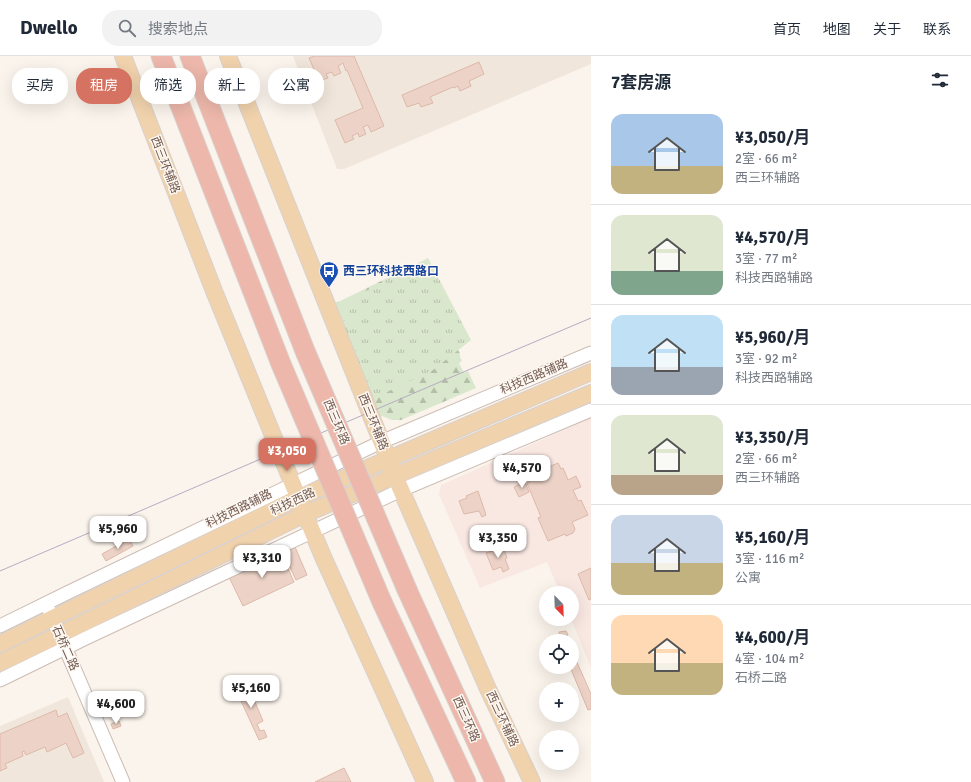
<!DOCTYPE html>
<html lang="zh">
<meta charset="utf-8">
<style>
:root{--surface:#fff;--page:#f2f2f3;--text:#1f2937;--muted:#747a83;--line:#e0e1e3;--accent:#d57261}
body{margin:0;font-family:Signika,"Noto Sans SC",sans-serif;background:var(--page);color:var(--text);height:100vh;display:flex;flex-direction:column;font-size:15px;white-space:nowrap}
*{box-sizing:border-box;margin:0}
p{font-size:13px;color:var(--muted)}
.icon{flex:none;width:22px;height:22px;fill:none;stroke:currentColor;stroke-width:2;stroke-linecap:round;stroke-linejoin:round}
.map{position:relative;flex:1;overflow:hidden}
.sheet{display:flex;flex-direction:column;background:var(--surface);width:380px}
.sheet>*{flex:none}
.banner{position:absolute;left:12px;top:12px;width:380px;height:36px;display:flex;gap:8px}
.needle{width:26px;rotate:157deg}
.buttons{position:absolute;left:539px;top:530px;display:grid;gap:8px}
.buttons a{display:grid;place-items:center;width:40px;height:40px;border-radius:50%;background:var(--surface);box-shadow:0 4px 16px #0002;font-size:20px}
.price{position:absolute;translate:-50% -34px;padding:0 9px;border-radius:8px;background:#fff;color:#222;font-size:13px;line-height:26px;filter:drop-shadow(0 1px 2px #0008)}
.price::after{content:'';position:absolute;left:50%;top:24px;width:12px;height:9px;margin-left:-6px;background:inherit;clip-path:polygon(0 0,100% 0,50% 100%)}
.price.current{background:var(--accent);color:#fff}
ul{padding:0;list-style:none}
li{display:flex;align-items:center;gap:12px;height:100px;padding:0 20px}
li+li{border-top:1px solid var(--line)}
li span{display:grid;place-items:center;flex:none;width:112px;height:80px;border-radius:12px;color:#555}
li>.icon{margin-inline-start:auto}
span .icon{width:48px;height:48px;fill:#fffc;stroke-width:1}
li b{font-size:17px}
h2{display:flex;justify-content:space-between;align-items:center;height:48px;padding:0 20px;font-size:17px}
.chip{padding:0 14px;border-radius:16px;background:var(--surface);box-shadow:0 4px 16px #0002;font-size:14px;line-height:36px}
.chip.current{background:var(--accent);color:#fff}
header{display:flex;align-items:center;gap:24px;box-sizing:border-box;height:56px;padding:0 20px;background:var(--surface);border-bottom:1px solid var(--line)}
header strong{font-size:19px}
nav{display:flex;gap:22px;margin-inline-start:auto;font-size:14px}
.search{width:280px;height:36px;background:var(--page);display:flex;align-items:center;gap:10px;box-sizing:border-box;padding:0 14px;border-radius:16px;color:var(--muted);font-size:15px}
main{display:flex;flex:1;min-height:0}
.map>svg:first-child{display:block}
.residential{fill:#f1e6db}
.commercial{fill:#f9e7e2}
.forest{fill:url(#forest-firs)}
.park{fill:url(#park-tufts)}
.building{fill:#edd3c7;stroke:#ddb9a9}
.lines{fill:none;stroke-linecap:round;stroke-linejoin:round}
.minor-casing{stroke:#ccbcb3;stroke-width:15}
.major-casing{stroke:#d8d1ce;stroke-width:18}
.highway-casing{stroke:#d8d1ce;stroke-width:21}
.minor{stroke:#fff;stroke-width:13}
.major{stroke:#f0d2ad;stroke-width:16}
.highway{stroke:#edb7ab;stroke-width:19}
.tram{stroke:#b6abc4;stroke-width:1}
.highway-bridge-casing{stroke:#d8d1ce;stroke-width:21;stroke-linecap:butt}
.highway-bridge{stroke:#edb7ab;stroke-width:19}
.labels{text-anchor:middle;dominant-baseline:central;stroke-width:3;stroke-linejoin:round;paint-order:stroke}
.street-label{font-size:12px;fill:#735b51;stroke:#fdf8f2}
.transit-label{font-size:12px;font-weight:bold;fill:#164399;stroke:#fdf8f2;text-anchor:start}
</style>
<header>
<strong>Dwello</strong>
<div class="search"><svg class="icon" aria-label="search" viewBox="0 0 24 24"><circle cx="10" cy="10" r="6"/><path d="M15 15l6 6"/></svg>搜索地点</div>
<nav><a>首页</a><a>地图</a><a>关于</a><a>联系</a></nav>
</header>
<main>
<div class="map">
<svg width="591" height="726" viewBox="0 0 591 726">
<defs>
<pattern id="forest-firs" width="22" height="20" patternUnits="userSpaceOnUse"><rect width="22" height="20" fill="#d9e7cc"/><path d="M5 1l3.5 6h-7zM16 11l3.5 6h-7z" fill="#b4bea8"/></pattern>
<pattern id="park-tufts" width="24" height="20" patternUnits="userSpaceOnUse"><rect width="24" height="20" fill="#d9e7cc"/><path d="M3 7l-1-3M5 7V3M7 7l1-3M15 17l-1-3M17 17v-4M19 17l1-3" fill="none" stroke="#b4bea8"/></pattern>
</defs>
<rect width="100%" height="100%" fill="#fbf4ec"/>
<g class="residential">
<polygon points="293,0 591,0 591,8 344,113 337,113"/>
<polygon points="68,641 104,726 0,726 0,670"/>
</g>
<polygon class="commercial" points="591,362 591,612 571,563 572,563 572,537 560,537 547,506 480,532 439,438 441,429"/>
<polygon class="forest" points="420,206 460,297 460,301 462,305 459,307 464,317 468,315 476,332 401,364 392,364 382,360 378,362 334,248"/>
<polygon class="park" points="428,202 471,284 433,314 389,335 375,344 338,250"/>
<g class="building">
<polygon points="314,0 354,0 384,70 371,76 368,69 363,71 366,78 359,81 358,77 352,80 354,83 345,87 335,64 363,52 347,14 346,15 343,7 338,10 341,17 334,20 332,16 326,18 328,22 319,25 309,2"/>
<polygon points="479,6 484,18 469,25 471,30 460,35 458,30 454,32 453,31 430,41 433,47 421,51 419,47 407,51 402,39"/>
<polygon points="542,400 546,409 537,413 534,404"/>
<polygon points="558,407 561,413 563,412 568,424 576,420 581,431 573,434 578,445 581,444 588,459 572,466 575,473 573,477 566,480 565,478 548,485 538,462 541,461 527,427 530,426 528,420"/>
<polygon points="525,426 529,436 519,441 514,431"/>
<polygon points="478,435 486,459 482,461 479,455 464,458 459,445 467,442 466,440"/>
<polygon points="481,471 484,475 486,474 489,482 486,484 488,488 480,491 479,488 475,490 470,476"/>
<polygon points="129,483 133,490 106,505 102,498"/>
<polygon points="290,490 292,493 295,491 307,519 296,524 282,494"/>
<polygon points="503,491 507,502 505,503 509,513 503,516 501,511 493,514 486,497"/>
<polygon points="281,497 294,526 243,550 229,521"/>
<polygon points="591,512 591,543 589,544 578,518"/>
<polygon points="566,575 568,579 565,580 565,585 560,585 559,576"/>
<polygon points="572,595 591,638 591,653 588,654 570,611 572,611"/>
<polygon points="247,627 263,665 257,668 260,675 264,674 267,681 259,684 235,632"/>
<polygon points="56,654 58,661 67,657 84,697 73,702 66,687 47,696 45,691 26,699 24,695 22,696 23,700 5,708 7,712 0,715 0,678"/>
<polygon points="119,665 121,670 113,673 111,668"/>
<polygon points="344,712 351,726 315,726"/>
</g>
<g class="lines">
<defs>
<g id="minor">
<polyline points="49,554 123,726"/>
<polyline points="0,570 67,537 381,386 591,297"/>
<polyline points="0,624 86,582 401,434 591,354"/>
</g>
<g id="major">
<polyline points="123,0 214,235 305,458 324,503 425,726"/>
<polyline points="228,0 395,420 488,633 532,726"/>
<polyline points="0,588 298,442 591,316"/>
<polyline points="0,607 59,579 305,458 591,337"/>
</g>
<g id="highway">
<polyline points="161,0 281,308"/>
<polyline points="190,0 305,295"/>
<polyline points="408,536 495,726"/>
<polyline points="382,546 466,726"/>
</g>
</defs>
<use href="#minor" class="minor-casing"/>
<use href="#major" class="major-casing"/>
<use href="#highway" class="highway-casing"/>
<use href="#minor" class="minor"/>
<use href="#major" class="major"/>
<use href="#highway" class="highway"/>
<path class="tram" d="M0,515C197,431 393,345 591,262"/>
<defs>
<g id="highway-bridge">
<polyline points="305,295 408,536"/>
<polyline points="281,308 382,546"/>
</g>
</defs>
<use href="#highway-bridge" class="highway-bridge-casing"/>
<use href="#highway-bridge" class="highway-bridge"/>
</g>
<defs>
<symbol id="bus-pin" viewBox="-11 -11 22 30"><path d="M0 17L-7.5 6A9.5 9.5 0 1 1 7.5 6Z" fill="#1a4fb4" stroke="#fdf8f2"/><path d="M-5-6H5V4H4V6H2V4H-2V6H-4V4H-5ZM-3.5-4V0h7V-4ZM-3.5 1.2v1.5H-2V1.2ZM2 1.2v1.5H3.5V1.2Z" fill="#fff"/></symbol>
</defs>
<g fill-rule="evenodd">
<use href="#bus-pin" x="318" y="204" width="22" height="30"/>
</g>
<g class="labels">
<g class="street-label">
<text transform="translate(165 109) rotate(69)">西三环辅路</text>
<text transform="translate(534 321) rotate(-23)">科技西路辅路</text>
<text transform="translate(336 366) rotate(67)">西三环路</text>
<text transform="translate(373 366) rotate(68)">西三环辅路</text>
<text transform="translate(293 446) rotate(-25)">科技西路</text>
<text transform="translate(239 453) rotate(-26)">科技西路辅路</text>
<text transform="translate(65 592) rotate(66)">石桥二路</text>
<text transform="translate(466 663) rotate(66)">西三环路</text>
<text transform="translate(502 663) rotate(65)">西三环辅路</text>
</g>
<g class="transit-label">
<text x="343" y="215">西三环科技西路口</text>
</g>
</g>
</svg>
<div class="buttons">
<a><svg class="needle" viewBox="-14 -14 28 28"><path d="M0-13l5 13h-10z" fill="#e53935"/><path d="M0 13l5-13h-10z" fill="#747a83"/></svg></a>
<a><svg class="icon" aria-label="locate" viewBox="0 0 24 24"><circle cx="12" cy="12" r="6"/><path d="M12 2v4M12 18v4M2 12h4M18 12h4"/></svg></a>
<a>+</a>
<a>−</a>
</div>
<b class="price current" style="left:287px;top:416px">¥3,050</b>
<b class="price" style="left:522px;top:433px">¥4,570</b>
<b class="price" style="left:118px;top:494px">¥5,960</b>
<b class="price" style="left:498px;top:503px">¥3,350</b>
<b class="price" style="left:262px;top:523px">¥3,310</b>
<b class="price" style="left:251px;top:653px">¥5,160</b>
<b class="price" style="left:116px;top:669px">¥4,600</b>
<div class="banner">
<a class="chip">买房</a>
<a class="chip current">租房</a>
<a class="chip">筛选</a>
<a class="chip">新上</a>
<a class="chip">公寓</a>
</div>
</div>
<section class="sheet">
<h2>7套房源<svg class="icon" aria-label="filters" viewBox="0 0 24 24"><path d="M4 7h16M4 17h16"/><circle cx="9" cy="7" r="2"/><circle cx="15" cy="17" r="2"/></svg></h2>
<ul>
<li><span style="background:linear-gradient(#a9c7e8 65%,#c2b280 0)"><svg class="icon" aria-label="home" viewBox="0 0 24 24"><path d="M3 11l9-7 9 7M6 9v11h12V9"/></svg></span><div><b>¥3,050/月</b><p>2室 · 66 m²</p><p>西三环辅路</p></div></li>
<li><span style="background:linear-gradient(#dfe7d0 70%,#7fa58c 0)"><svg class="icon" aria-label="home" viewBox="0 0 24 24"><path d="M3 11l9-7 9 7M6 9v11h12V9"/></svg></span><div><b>¥4,570/月</b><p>3室 · 77 m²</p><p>科技西路辅路</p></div></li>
<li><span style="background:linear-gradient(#bfe0f5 65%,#9aa5b1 0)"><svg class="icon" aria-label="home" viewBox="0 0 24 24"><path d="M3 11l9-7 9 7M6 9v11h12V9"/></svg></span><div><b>¥5,960/月</b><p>3室 · 92 m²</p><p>科技西路辅路</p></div></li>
<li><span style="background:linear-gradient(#dfe7d0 75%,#b9a48a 0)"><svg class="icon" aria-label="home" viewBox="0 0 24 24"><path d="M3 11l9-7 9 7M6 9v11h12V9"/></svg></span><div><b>¥3,350/月</b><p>2室 · 66 m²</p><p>西三环辅路</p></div></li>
<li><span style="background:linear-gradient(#c9d6e8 60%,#c2b280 0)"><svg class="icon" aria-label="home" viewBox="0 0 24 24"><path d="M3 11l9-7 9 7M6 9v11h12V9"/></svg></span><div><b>¥5,160/月</b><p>3室 · 116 m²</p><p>公寓</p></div></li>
<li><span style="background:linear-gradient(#ffd9b3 60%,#c2b280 0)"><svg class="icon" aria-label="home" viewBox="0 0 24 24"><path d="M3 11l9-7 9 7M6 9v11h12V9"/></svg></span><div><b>¥4,600/月</b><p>4室 · 104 m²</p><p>石桥二路</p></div></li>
</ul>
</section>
</main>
